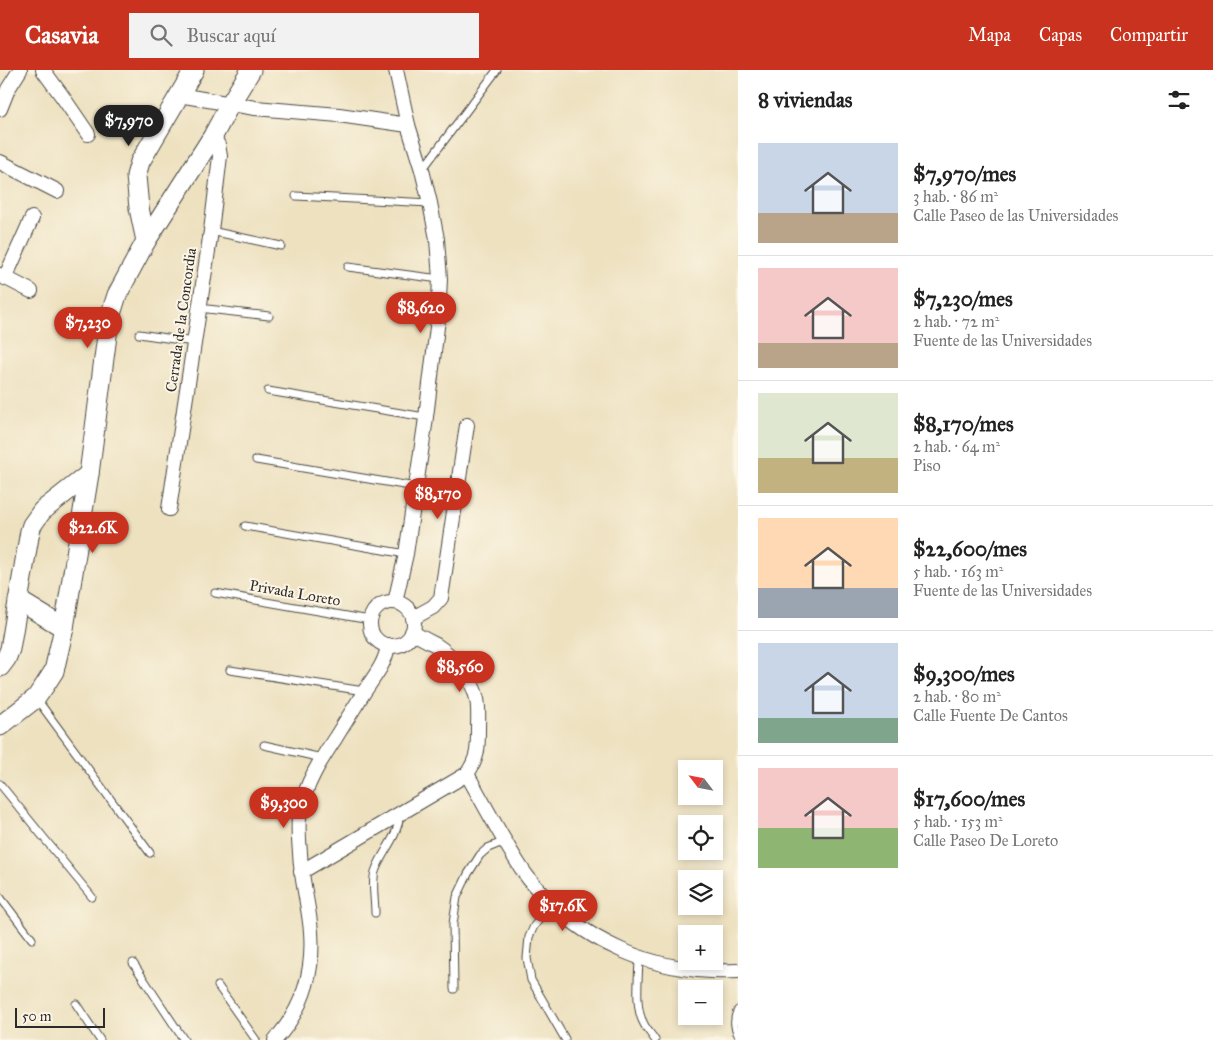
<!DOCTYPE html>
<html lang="es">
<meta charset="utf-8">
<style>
:root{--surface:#fff;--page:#f2f2f2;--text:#222;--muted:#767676;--line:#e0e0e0;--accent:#c8321e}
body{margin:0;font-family:"IM FELL Great Primer",serif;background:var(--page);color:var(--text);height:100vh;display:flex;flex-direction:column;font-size:19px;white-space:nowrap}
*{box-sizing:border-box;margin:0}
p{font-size:16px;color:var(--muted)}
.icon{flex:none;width:28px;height:28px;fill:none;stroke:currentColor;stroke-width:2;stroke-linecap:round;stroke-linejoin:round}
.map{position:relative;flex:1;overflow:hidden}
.side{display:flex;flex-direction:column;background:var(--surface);width:475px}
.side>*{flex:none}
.needle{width:32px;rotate:302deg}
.buttons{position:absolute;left:678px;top:690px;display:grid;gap:10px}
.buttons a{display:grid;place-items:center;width:45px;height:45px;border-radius:0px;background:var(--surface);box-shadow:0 2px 8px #0003;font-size:25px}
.scale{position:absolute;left:15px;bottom:12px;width:90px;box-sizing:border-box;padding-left:5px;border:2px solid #2b2b2b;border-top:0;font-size:14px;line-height:18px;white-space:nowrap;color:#2b2b2b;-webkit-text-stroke:4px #fcf5e5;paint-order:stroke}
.price{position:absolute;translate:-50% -42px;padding:0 11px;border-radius:18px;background:var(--accent);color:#fff;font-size:16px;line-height:32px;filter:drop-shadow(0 1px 2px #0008)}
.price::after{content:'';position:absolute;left:50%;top:30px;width:15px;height:11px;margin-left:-8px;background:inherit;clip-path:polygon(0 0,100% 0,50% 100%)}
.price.current{background:#222;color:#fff}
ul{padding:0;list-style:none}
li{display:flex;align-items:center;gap:15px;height:125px;padding:0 20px}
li+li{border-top:1px solid var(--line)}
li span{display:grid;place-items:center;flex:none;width:140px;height:100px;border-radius:0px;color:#555}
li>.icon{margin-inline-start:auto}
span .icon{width:60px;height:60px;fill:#fffc;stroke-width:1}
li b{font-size:21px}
h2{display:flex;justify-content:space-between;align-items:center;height:60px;padding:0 20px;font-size:21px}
header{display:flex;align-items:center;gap:30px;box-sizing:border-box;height:70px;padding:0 25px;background:var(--accent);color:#fff}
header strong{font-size:24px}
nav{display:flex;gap:28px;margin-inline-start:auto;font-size:18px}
.search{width:350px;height:45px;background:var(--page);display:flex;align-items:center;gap:12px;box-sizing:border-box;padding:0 18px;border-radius:0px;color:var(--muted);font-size:19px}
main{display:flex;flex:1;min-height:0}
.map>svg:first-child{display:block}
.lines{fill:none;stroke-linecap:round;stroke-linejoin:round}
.lane-casing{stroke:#484641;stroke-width:9}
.street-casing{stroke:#484641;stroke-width:16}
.secondary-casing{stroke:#484641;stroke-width:21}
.lane{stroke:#fff;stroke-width:7}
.street{stroke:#fff;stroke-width:14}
.secondary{stroke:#fff;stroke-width:19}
.labels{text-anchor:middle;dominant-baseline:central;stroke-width:4;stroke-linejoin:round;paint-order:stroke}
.street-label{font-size:15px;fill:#2b2b2b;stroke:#fcf5e5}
</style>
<header>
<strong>Casavia</strong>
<div class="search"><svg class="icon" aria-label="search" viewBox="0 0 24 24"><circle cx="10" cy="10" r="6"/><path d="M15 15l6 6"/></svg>Buscar aquí</div>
<nav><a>Mapa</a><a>Capas</a><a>Compartir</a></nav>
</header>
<main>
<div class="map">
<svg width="738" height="970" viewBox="0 0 738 970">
<rect width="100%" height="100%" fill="#fcf5e5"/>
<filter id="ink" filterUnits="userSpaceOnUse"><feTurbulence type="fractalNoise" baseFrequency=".02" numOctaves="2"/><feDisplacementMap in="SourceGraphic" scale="10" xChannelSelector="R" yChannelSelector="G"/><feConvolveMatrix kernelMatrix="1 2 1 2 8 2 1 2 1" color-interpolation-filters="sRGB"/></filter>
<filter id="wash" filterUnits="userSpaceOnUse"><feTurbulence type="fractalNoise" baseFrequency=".0096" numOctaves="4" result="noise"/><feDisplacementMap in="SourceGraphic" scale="20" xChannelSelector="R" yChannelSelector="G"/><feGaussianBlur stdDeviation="1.12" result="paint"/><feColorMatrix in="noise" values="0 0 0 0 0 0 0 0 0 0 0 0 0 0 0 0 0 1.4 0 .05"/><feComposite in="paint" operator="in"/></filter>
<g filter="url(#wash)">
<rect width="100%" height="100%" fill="#ede1c0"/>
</g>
<g filter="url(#ink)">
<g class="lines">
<defs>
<g id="lane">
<polyline points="422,100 497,0"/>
<polyline points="296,126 430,133"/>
<polyline points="211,161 281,176"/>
<polyline points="348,197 440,209"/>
<polyline points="199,238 269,246"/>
<polyline points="139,264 194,272"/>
<polyline points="268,321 425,347"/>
<polyline points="256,390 416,417"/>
<polyline points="245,456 406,484"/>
<polyline points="215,523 370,550"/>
<polyline points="230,600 364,621"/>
<polyline points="36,628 150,783"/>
<polyline points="264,675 322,688"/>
<polyline points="0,714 92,827"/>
<polyline points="0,827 32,869"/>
<polyline points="551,835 534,856 529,867 527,888 531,910 565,969"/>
<path d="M375,843C375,830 371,810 376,799C384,779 398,767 400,744"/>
<path d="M639,887C639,907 634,937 644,954C647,960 652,965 655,970"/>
<polyline points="133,893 184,970"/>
<polyline points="218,916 256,970"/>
<polyline points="454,919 453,854 457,827 468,804 480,785 488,778 505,771"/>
<polyline points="76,934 100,970"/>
<path d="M738,940C733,949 734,956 738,965"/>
</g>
<g id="street">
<polyline points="43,0 62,26 88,64"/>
<polyline points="179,25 255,38 339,45 408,55"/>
<polyline points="0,39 8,19 20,0"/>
<polyline points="0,92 57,121"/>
<polyline points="0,205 31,221"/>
<polyline points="5,208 32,148"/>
<polyline points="169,439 211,161 220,86 218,75 213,66"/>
<polyline points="395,532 406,484 425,355 438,249 440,209 437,169 430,133 422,100 408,55 396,0"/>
<circle cx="392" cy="554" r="22"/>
<polyline points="413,548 433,537 441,528 467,355"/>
<path d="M467,704C481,729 495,755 510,780C516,790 522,800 529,809C580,873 657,905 738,901"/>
<path d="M301,802L467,704C478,688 478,679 478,660C478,650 479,639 477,629C473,609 453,586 436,575C428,571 420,567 412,562"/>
<path d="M275,970C303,939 314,903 311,862C309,835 301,810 300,783C299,769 297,755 300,741C306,713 320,691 336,667C345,652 355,637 364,622C374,607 386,593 388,575"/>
</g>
<g id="secondary">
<polyline points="146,171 139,138 136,106 140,92 194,0"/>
<polyline points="18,530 64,558"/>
<polyline points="0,597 6,589 10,579 30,461 32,455 42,441 89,404"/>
<polyline points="0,656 36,628 45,615 54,601 64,558 89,404 109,250 117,225 146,171 213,66 230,34 251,0"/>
</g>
</defs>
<use href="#lane" class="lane-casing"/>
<use href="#street" class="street-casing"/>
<use href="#secondary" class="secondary-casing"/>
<use href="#lane" class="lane"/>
<use href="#street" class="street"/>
<use href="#secondary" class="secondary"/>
</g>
</g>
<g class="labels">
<g class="street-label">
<text transform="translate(181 250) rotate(-82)">Cerrada de la Concordia</text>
<text transform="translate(295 523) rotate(10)">Privada Loreto</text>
</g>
</g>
</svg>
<div class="buttons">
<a><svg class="needle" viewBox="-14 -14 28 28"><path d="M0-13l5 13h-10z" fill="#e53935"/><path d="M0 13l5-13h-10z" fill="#767676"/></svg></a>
<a><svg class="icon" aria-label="locate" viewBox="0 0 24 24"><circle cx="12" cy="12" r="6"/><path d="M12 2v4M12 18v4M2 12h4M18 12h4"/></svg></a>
<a><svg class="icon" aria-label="layers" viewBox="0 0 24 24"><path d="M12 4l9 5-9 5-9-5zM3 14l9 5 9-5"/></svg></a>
<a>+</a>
<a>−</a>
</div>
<div class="scale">50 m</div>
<b class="price current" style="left:129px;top:77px">$7,970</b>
<b class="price" style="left:421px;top:264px">$8,620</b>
<b class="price" style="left:88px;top:279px">$7,230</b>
<b class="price" style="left:438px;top:450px">$8,170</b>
<b class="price" style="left:93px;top:484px">$22.6K</b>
<b class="price" style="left:460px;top:623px">$8,560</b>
<b class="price" style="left:284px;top:759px">$9,300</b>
<b class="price" style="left:563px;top:862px">$17.6K</b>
</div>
<section class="side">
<h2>8 viviendas<svg class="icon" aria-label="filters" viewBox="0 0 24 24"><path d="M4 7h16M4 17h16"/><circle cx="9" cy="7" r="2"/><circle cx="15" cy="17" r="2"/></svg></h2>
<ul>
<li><span style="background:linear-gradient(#c9d6e8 70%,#b9a48a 0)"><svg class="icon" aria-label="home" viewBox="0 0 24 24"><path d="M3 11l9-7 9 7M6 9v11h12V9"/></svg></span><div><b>$7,970/mes</b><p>3 hab. · 86 m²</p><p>Calle Paseo de las Universidades</p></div></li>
<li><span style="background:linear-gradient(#f6c9c9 75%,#b9a48a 0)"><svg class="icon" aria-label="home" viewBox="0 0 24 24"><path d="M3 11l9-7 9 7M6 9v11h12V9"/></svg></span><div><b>$7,230/mes</b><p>2 hab. · 72 m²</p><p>Fuente de las Universidades</p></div></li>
<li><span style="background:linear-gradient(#dfe7d0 65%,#c2b280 0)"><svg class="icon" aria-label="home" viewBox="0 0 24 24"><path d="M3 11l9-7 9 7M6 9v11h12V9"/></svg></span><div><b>$8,170/mes</b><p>2 hab. · 64 m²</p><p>Piso</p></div></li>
<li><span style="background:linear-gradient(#ffd9b3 70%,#9aa5b1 0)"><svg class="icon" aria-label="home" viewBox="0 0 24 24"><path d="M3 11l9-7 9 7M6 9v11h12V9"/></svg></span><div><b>$22,600/mes</b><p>5 hab. · 163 m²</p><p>Fuente de las Universidades</p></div></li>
<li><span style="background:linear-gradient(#c9d6e8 75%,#7fa58c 0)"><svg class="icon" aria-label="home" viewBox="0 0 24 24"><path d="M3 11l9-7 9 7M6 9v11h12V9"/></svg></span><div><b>$9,300/mes</b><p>2 hab. · 80 m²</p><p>Calle Fuente De Cantos</p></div></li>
<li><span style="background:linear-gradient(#f6c9c9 60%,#8fb573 0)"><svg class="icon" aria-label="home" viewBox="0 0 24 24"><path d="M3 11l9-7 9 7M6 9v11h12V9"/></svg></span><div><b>$17,600/mes</b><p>5 hab. · 153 m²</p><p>Calle Paseo De Loreto</p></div></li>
</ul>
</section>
</main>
